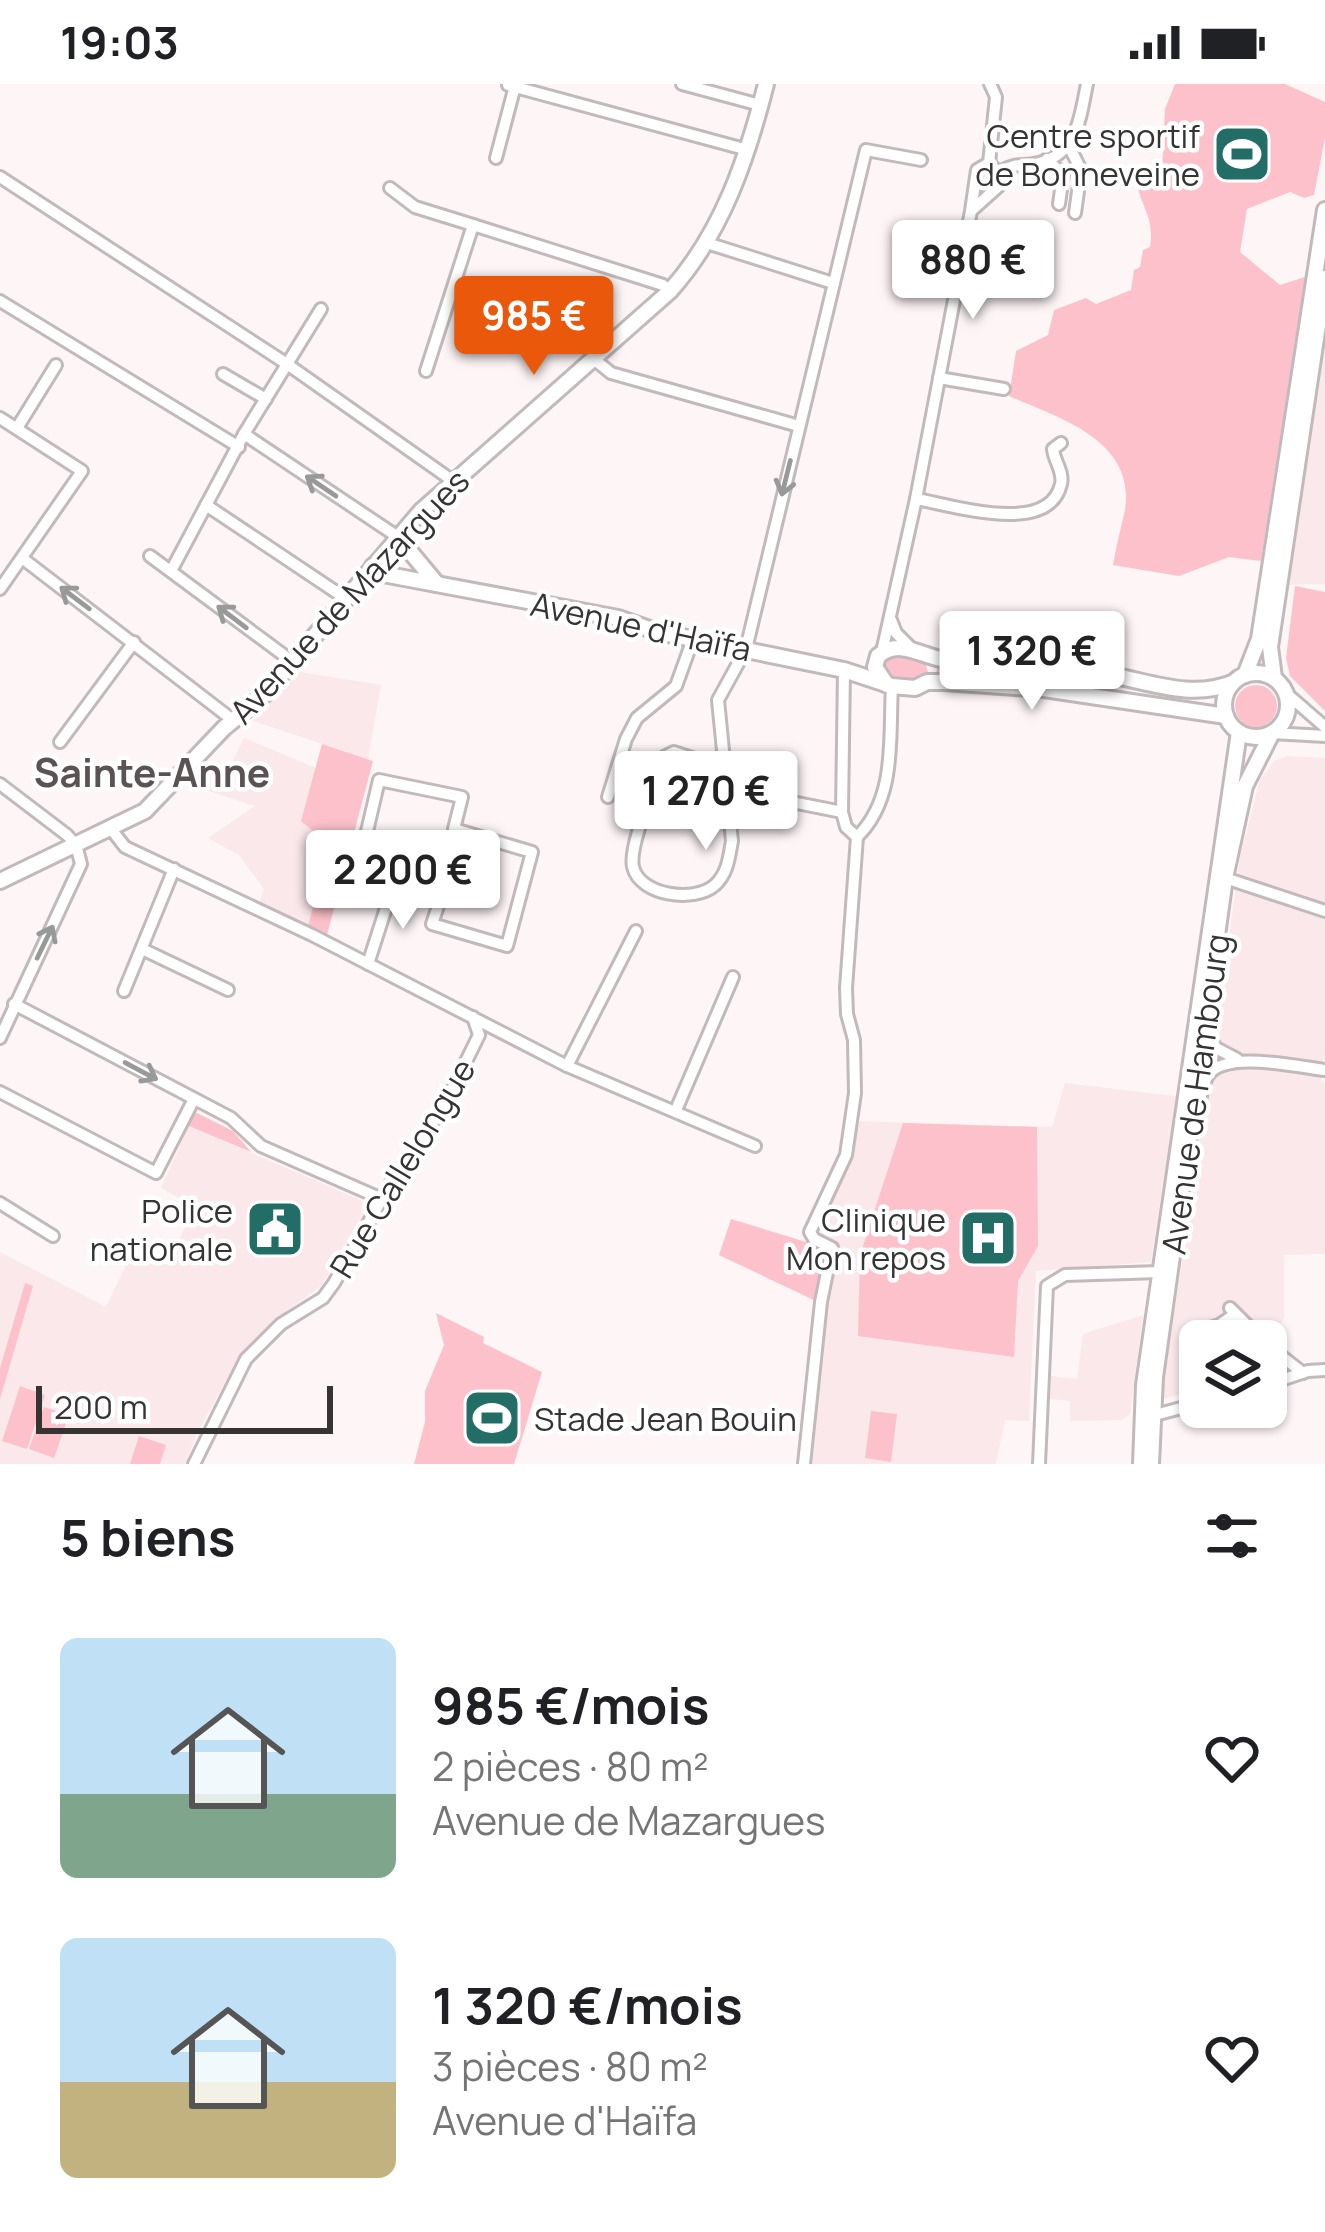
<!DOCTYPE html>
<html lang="fr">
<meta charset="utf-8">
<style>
:root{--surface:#fff;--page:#f6f6f6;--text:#202124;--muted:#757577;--accent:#ea580c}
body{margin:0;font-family:Manrope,sans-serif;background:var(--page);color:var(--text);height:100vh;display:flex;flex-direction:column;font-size:45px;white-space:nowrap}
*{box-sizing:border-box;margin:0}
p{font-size:39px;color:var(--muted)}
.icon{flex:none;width:66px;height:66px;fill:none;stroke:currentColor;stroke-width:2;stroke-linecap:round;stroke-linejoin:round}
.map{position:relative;height:1380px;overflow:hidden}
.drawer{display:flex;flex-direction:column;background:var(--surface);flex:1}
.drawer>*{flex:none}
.controls{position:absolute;left:1179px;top:1236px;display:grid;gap:24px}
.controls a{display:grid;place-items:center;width:108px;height:108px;border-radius:18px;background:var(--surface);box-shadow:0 3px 9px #0004;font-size:60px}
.scale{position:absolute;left:36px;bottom:30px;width:297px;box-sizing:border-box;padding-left:12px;border:6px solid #363333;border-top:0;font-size:33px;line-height:42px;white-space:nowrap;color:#363333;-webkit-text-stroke:9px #fff;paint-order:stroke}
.price{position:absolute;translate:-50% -102px;padding:0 27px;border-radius:12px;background:#fff;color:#222;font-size:39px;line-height:78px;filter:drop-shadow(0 3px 6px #0008)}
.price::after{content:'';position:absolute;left:50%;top:72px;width:36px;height:27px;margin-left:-18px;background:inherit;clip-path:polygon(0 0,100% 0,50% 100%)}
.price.active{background:var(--accent);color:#fff}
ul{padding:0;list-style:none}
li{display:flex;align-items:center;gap:36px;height:300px;padding:0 60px}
li span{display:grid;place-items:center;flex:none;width:336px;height:240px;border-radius:18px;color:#555}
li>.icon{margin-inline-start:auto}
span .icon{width:144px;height:144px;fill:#fffc;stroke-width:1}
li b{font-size:51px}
h2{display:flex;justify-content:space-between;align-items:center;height:144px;padding:0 60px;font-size:51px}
.status{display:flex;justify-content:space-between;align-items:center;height:84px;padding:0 60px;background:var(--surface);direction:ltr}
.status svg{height:33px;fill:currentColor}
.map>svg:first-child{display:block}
.built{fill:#fae8eb}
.green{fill:#fdc1cb}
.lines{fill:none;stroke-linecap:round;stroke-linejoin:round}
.minor-casing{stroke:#c2b9ba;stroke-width:16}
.tertiary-casing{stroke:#c2b9ba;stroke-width:20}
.minor{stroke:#fff;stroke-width:10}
.tertiary{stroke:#fff;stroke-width:14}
.oneway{stroke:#9a9999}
.labels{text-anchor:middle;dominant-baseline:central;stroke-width:9;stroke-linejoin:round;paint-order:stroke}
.poi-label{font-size:33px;fill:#363333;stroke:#fff;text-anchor:end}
.street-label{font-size:33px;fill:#363333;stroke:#fff}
.quarter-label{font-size:39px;font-weight:bold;fill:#5a5253;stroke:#fff}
</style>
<div class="status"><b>19:03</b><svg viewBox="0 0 49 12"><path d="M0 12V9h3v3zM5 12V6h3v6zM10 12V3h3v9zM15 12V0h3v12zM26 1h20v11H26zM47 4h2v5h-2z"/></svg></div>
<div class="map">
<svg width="1325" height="1380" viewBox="0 0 1325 1380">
<rect width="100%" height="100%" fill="#fef5f6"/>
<g class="built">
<polygon points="1325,237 1325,500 1281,501"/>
<polygon points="300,588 381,601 368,675 253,637"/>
<polygon points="244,654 316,684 302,737 329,760 308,842 259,820 264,805 239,771 208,754 255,722 190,701 206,688 225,693"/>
<polygon points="1287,672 1325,674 1325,968 1321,997 1325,998 1325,1170 1284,1171 1284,1234 1269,1257 1245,1235 1234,1245 1220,1247 1221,1257 1200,1257 1200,1306 1161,1315 1197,1079 1165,1085 1151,1178 1036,1187 1029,1337 1005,1336 996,1380 805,1380 834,1161 813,1152 849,1067 852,1037 1052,1043 1065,999 1207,1016 1240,773 1260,696 1274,677"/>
<polygon points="189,1042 363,1117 366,1124 321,1202 280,1232 242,1268 197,1349 185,1380 0,1380 0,1168 106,1223 135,1162 167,1180 195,1123 161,1104"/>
<polygon points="1143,1231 1130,1330 1122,1336 1070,1337 1070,1317 1050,1315 1051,1292 1077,1295 1083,1250"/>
</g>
<g class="green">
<path d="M1175,0H1285L1325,18V54L1314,111L1304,114L1290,108L1247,125L1240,168L1280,201L1305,193L1261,477L1229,473L1179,492L1113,481C1116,462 1121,444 1125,426C1136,356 1059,334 1009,312L1016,267L1048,251L1054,226L1086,214L1096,220L1131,206L1134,186L1140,183L1143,166L1150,163C1155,132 1140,124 1136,93L1162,87L1165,25Z"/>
<polygon points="1295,502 1325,508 1325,627 1290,592 1286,574"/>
<polygon points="894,568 924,575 928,588 923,595 905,599 885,593 881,577"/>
<polygon points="938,581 1093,592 1091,607 936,591"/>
<circle cx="1256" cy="622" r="21"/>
<polygon points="322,660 373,677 327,851 308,842 329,760 301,737"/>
<polygon points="195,1028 233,1047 251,1068 189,1042"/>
<polygon points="903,1039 1037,1043 1038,1162 1018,1197 1014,1273 858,1252 860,1171"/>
<polygon points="731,1135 829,1165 818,1218 719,1171"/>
<polygon points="25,1199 33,1202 0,1315 0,1284"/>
<polygon points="436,1229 484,1253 483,1259 542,1288 514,1380 414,1380 425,1338 425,1307 444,1261"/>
<polygon points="20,1302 45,1311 27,1365 2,1357"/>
<polygon points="44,1323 69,1331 54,1374 29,1365"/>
<polygon points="871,1327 897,1330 891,1378 865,1374"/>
<polygon points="139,1352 166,1361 160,1380 130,1380"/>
</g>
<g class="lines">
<defs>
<g id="minor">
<polyline points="682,0 760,21"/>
<polyline points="508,1 748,66"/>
<polyline points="1069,62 1081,86 1075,129"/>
<polyline points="496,74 515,2"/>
<polyline points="1047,75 1063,91 1059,120"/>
<polyline points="989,79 996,13 990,0"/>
<path d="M1002,87C1016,78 1024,83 1039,79C1078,69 1080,33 1087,0"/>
<polyline points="0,93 287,280 453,397"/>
<polyline points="390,104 415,123 473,141"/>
<polyline points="707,159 833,199"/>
<polyline points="0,217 239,363"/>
<polyline points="595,276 611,289 799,342"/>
<polyline points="426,287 473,141 663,201 670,207"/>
<polyline points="223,290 266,315"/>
<polyline points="939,294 1004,305"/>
<polyline points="0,334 82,387 0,505"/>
<polyline points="17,344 56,281"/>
<polyline points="244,350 398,453"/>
<path d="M916,415C952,421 1049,453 1061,400C1064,388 1054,377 1053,365L1061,359"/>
<polyline points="206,421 345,514"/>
<polyline points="150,472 293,578"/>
<polyline points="22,474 234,637"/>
<polyline points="171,487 244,350 321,225"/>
<polyline points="891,536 896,549 912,565"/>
<polyline points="882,568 916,415 971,127 1000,101 1003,93 989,79 977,86 971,127"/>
<polyline points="1286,609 1325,643"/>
<polyline points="1272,649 1325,652"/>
<polyline points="60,658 134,558"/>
<path d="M725,685L674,668L664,673C657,696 628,762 633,783C640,812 695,819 715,801C728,789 729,773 732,757L718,616L746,565L866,66L921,76"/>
<polygon points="379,696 462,713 454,745 532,768 507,862 432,840 440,816 357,790"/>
<polyline points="0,700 67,751 76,761 81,780 0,954"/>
<polyline points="727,705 842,728"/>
<polyline points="653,707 683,719"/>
<polyline points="608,713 626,655 637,634 676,602 693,555"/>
<polyline points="111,745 125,763 312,851 567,982 755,1062"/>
<path d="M857,753C897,714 889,654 892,602"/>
<polyline points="1225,794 1325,827"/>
<polyline points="142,865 228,906"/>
<polyline points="368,880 393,802"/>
<polyline points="124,907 174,785"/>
<polyline points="14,920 231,1034 261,1062 382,1115"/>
<polyline points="1206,947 1216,964 1237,975"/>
<polyline points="567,982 636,847"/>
<polyline points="0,1008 156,1089 194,1015"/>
<polyline points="676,1026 733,893"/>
<path d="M1195,1039C1201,1025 1199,1007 1207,993C1222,965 1298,983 1325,986"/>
<polyline points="0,1119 53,1152"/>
<polyline points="1230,1224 1263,1257"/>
<polyline points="1194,1249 1219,1241 1235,1230"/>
<polyline points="1266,1260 1303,1289"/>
<polyline points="1266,1301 1308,1287 1325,1286"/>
<polyline points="1151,1332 1200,1319"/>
<polyline points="194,1380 246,1275 281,1240 323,1214 334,1199 391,1099 444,1022 479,951 473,933"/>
<polyline points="804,1380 821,1218 832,1164 814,1155 810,1148 846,1071 855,1009 854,956 847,930 846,904 857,753 846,743 842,728 844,586"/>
<polyline points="1039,1380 1047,1202 1065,1191 1160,1188"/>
</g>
<g id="tertiary">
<polyline points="398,453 437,500"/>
<polyline points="373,482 383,490 618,534 658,548 844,586 892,602 915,604 927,598 944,598 1044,605 1226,632"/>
<circle cx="1256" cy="621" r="32"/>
<polyline points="1245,591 1259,555 1325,126"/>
<polyline points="1274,594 1270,563 1325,194"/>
<path d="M887,601L875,583L878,572C901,553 923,574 947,576C997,582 1047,583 1096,589C1143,594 1186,617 1232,599"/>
<path d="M0,797L145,727L224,644L265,610L421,427L670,207C722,149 747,75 766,0"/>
<polyline points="1141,1380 1144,1301 1239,648"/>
<polyline points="1151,1380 1155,1293 1225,794 1245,702 1272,649"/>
</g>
</defs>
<use href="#minor" class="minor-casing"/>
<use href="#tertiary" class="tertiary-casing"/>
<use href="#minor" class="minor"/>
<use href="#tertiary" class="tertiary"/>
</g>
<defs><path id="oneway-shaft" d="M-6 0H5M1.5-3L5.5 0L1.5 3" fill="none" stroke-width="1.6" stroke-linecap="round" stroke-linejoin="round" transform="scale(3)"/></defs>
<g class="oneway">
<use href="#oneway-shaft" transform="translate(786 394) rotate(104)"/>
<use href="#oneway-shaft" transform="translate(321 402) rotate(-146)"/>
<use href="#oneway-shaft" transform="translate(75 514) rotate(-143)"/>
<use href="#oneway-shaft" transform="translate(232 533) rotate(-143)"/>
<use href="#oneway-shaft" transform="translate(45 858) rotate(-64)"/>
<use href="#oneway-shaft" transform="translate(141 987) rotate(28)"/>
</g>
<defs>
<symbol id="stadium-square" viewBox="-11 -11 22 22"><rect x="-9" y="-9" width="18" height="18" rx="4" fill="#236d67" stroke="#fff"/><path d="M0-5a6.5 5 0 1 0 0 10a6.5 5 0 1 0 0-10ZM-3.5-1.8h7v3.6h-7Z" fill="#fff"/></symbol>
<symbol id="civic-square" viewBox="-11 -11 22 22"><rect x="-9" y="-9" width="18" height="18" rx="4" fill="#236d67" stroke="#fff"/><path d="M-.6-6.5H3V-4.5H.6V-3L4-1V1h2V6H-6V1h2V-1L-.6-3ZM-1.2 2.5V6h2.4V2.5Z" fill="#fff"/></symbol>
<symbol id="hospital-square" viewBox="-11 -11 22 22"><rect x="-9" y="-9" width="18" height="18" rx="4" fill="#236d67" stroke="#fff"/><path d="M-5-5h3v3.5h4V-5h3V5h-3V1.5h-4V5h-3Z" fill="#fff"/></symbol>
</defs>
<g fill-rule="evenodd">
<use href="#stadium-square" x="1209" y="37" width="66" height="66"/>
<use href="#civic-square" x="242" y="1112" width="66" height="66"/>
<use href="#hospital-square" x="955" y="1121" width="66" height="66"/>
<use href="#stadium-square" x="459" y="1301" width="66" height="66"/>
</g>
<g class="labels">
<g class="poi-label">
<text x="1200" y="51">Centre sportif<tspan x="1200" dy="38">de Bonneveine</tspan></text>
<text x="233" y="1126">Police<tspan x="233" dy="38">nationale</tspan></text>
<text x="946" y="1135">Clinique<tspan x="946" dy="38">Mon repos</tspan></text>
<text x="534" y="1334" text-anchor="start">Stade Jean Bouin</text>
</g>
<g class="street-label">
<text transform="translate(349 512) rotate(-47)">Avenue de Mazargues</text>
<text transform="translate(641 542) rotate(12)">Avenue d'Haïfa</text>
<text transform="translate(1195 1010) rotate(-82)">Avenue de Hambourg</text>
<text transform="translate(402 1084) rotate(-59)">Rue Callelongue</text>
</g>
<g class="quarter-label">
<text x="152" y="688">Sainte-Anne</text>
</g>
</g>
</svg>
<div class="controls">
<a><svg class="icon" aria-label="layers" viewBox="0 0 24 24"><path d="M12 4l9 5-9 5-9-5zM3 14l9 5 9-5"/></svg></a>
</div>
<div class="scale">200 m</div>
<b class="price" style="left:973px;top:238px">880 €</b>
<b class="price active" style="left:534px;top:294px">985 €</b>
<b class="price" style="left:1032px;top:629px">1 320 €</b>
<b class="price" style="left:706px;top:769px">1 270 €</b>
<b class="price" style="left:403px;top:848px">2 200 €</b>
</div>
<section class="drawer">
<h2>5 biens<svg class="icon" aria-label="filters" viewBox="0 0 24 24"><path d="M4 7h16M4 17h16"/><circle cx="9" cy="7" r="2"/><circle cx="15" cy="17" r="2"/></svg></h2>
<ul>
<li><span style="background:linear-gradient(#bfe0f5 65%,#7fa58c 0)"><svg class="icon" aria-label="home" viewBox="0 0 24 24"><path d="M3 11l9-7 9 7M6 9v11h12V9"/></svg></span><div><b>985 €/mois</b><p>2 pièces · 80 m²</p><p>Avenue de Mazargues</p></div><svg class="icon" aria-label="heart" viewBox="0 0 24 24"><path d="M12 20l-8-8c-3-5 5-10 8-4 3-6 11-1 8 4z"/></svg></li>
<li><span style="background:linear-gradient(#bfe0f5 60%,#c2b280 0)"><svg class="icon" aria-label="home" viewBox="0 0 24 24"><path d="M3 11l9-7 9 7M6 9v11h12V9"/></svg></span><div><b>1 320 €/mois</b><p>3 pièces · 80 m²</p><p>Avenue d'Haïfa</p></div><svg class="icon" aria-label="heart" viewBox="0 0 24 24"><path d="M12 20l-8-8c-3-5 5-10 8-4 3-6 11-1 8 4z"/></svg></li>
</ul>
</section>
